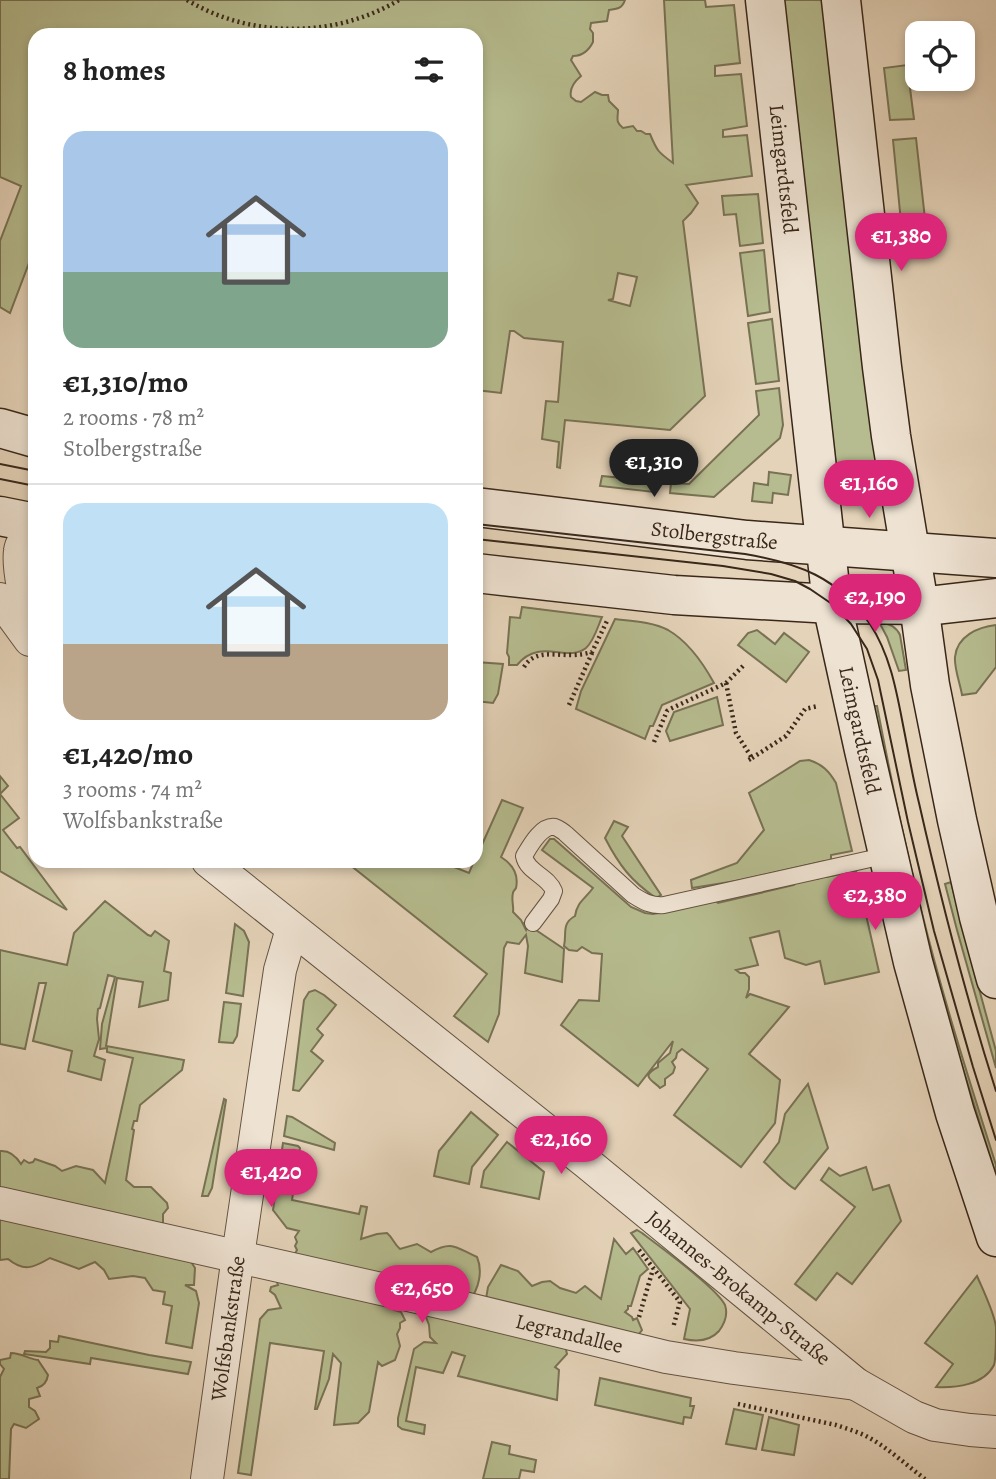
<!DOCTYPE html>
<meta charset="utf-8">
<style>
:root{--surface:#fff;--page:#f6f6f6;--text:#222;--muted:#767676;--line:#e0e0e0;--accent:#db2777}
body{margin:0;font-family:Alegreya,serif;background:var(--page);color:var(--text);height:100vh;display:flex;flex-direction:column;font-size:26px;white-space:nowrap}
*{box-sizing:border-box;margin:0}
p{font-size:23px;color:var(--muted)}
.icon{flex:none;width:38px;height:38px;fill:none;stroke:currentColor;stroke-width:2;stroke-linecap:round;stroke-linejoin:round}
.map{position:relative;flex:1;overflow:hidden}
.details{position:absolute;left:28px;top:28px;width:455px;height:840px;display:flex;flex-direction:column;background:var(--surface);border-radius:21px;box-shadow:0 4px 10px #0003}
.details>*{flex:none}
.tools{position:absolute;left:905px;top:21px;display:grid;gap:14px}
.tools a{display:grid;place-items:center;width:70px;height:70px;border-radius:14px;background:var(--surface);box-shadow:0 4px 10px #0003;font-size:35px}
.price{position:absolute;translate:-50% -60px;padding:0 16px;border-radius:24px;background:var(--accent);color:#fff;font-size:23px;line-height:46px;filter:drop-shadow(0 2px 4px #0008)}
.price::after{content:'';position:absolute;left:50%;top:42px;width:21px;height:16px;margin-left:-10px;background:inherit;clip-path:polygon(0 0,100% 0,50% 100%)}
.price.on{background:#222;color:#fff}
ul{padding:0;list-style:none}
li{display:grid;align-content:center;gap:14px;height:371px;padding:0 35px}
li+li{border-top:2px solid var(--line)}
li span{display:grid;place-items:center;height:217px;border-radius:21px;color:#555}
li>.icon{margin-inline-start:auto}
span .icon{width:126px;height:126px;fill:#fffc;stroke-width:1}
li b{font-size:30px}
h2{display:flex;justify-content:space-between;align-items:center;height:84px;padding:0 35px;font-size:30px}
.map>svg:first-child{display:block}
.green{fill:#b6bc8f;stroke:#787254;stroke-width:2;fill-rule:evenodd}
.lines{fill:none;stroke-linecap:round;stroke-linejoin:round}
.lane-casing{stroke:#645342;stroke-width:18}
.street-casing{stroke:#645342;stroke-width:34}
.secondary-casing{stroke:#39281a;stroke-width:41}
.path{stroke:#39281a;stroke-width:4.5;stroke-dasharray:2 3.5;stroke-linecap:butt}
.lane{stroke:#eee2d2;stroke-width:16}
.street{stroke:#eee2d2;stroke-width:32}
.secondary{stroke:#eee2d2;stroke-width:38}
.tram{stroke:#39281a;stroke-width:2}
.labels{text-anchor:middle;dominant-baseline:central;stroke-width:5;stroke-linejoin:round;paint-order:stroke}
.street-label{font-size:21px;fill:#39281a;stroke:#eee2d2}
</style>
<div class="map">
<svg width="996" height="1479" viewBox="0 0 996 1479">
<rect width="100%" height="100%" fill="#e5d3b9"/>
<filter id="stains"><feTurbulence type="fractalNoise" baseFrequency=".00286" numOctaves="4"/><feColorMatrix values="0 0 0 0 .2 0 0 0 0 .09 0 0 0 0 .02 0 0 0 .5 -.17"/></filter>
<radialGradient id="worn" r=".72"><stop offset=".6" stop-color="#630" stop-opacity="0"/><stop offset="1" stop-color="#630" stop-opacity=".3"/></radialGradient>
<g class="green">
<path d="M0,0H625C622,9 617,9 609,10L607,21L591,23L590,29L593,33V42C589,50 583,56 573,56L571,60L581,76C575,81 569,88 571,97L576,101L581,102L595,92L602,95H608L609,101L618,110C618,118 615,122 623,128L633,126L637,131H641L646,134H650C657,151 658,152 673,163L664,0H705L706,7L734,5L740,63L715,66V76L741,74L747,126L723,130V137L747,135L752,176L686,185L698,203L691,213L683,221L705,396L670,430L565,420L560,468L557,467L559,442L542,439L546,401L558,402L563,342L524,338L514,331H510L501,393L476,390V35H35V247L10,313L0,307V241L21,186L0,177ZM618,273L637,277L630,306L608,300L613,299Z"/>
<polygon points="782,0 828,0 882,491 839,492"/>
<polygon points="907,65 914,119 890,120 884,68"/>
<polygon points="916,138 926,228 902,232 893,140"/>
<polygon points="758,194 763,243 740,246 736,214 724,215 722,196"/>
<polygon points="764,250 770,312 748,316 740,253"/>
<polygon points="772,319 779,381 756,384 748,323"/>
<polygon points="779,388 783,425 780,438 714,497 670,493 671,483 689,484 759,415 756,391"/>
<polygon points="769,472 791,475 788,495 773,493 772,503 752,501 754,483 768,485"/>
<polygon points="602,476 655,481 654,492 600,486"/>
<path d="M522,607L602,617C598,626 594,641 586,648C567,663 540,637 517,665H509V657L507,653L510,617L520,618Z"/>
<path d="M615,619C632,621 653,622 668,630C689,642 703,663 714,683L662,705L653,726H650L645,739L576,709L581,691Z"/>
<path d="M879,622C888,623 896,626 900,635L906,670L899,671L887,637Z"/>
<path d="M996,625V667L976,693L962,695C960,683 954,668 955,657C957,636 978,627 996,625Z"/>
<polygon points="757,630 775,644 784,633 809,652 786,682 738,645 748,633"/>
<polygon points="476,662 503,664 498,694 493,703 476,701"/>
<polygon points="717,697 723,725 670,741 666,731 674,712"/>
<path d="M873,706H877C890,774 904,842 921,909C942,995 969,1080 996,1165V1175L951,1030L914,893Z"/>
<path d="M809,760C822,764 829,771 836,783L852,851L831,855V861H825L736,881L692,888L691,880L737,863L764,830L749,793L800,761Z"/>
<polygon points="0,776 8,786 0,794 19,818 3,830 17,848 20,847 67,910 0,871"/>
<path d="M502,800L523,808L501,857C512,864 519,874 516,888C515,890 513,891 513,893C511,899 514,906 513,912L521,920L526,930L527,927L524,922L564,949L562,982L525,973L528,946L526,935L519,944L507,942L504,948L499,1014L488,1042L454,1016L487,974L345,861H439L469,873L474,861H476V858Z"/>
<path d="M614,821L628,827L622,836L661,895L656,898C631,881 619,865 605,838Z"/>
<path d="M550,839H554L631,907L645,913L653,914L716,901L718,903L794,885L796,880L812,878L818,879L820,876L826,877L856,871L879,972L825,984L820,961L806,965L785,958L779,931L750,938L758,965L736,970L740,973H745L749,977V989L746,998L750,994L789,1007L749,1054L780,1080L775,1123L741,1167L674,1115L708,1069L682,1049L677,1053L676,1058L672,1062L675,1067L673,1073L665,1079V1085L660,1088C653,1080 639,1077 658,1067V1063L670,1053L673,1041L638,1086L561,1025L579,1000L599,1001L602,954L592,953L582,947L577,951L569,950L564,946C567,933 561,924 575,916C577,902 585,899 593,888L542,850Z"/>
<polygon points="951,882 972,963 996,1051 996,1068 957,930 945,884"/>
<path d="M105,901L148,935L151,936L155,931L169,941L164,971L171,973L168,1000L139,1007L143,982L117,978L106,1046L184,1060L182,1070L140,1105L137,1121H134L132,1129L134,1130L126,1180L134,1187H151L167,1203L168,1208L163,1214V1223L133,1239L134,1250L188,1257L195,1268L194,1285H185L196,1291L199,1303L192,1348L166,1343L172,1306L163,1304L165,1292L153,1290L145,1278L133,1276L109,1279L104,1270L95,1262L79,1269L50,1258C33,1268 24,1272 8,1259L0,1260V1151C10,1150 16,1156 21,1164L24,1160L29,1163L33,1162L35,1159L55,1166L62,1171L76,1166L93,1170L105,1183L133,1058L107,1052V1048L100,1049L102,1024L115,977L108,975L100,1008L98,1009L97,1019L99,1039L94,1056L105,1060L101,1080L68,1071L72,1051L33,1041L46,983H39L25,1049L0,1044V950L67,965L74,933Z"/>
<polygon points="235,924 244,931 249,942 243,996 226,993"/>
<polygon points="315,990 324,995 336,1005 317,1029 323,1035 311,1051 323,1061 299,1091 293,1090 304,1000 309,992"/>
<polygon points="224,1002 241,1004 237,1036 233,1043 219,1042"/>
<path d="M808,1084L828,1148L795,1189C787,1185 772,1169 764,1162L779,1142L785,1114Z"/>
<polygon points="224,1099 226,1100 212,1188 208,1196 202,1196"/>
<polygon points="471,1112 498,1135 472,1167 469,1184 434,1176 439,1151"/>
<polygon points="287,1116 292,1117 335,1143 334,1150 284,1136"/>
<polygon points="507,1142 544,1172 539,1199 481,1187 484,1171"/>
<path d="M283,1143L298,1146L300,1148L292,1200L359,1214L361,1206L367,1207L361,1239L377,1234L387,1233C393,1238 394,1244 400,1249L417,1244L431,1252C453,1240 456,1248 477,1257C483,1271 479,1289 469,1301L486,1299L488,1287L501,1265L518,1271L532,1286L542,1282L550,1281L560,1288L576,1293L585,1286L601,1299L614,1239L626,1254L633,1248L648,1269L640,1276L631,1306H628V1309L625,1312L632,1317L633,1320L637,1318L642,1330L635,1339L564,1341L567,1354L555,1367L559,1370L557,1400L458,1376L465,1356L452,1352L443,1373L416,1367L406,1421L425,1425L424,1434L402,1429L398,1426V1418L414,1349L424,1342L436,1343L430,1337L429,1325L417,1294H390L394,1310L401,1312L405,1320L400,1323V1328L397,1334L400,1346L395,1360L382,1366L378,1362L369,1412L358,1423L334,1425L341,1363L333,1354L329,1379L317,1409H315L324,1351L270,1343L251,1475L238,1473L260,1319L268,1310L281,1308L275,1295L270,1291L271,1287L278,1285L277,1282L281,1279L297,1250L295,1246L297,1242L295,1237L299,1231L287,1228L273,1210Z"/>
<polygon points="866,1167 873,1190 889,1185 901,1221 852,1284 837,1273 816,1300 795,1284 855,1207 821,1180 829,1168 840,1176"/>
<path d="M637,1230L642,1233C660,1247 717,1288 725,1305C728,1314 725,1323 719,1331C710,1341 697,1342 684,1339L690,1309L631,1233Z"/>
<path d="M977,1276C983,1290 994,1312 996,1327C996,1334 996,1359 994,1365C984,1385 956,1388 936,1387L953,1364L925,1343Z"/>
<polygon points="59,1336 149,1355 191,1362 188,1374 91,1358 90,1364 24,1354 25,1351 46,1352 50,1348 50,1341 58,1342"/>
<path d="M11,1353C22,1353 28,1359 38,1360L48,1375C47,1382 44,1386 37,1388L40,1396L29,1399V1407L35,1411L39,1419L26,1428L14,1424L11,1429L9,1479H0V1377L4,1369L0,1364V1360L10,1358Z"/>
<polygon points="600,1378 691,1398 690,1406 694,1406 691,1418 684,1417 683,1424 595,1405"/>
<polygon points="734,1409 763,1415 756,1449 726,1444"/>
<polygon points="769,1417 799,1425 794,1455 762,1450"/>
<polygon points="492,1442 510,1446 509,1454 536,1460 534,1472 521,1470 519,1479 483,1479"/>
</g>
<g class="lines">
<defs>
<path id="lane" d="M533,923L551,899L554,891C548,876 527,872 524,856C530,846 541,825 555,827C558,828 564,832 566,834L633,895C644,902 651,906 664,905L888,855"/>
<g id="street">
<path d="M35,529C28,535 21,542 20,551C17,572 30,617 35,639"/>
<polyline points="0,599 30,640"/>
<path id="s1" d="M208,861L587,1163L856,1384L914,1417L935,1425L970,1430L996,1432"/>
<path id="s2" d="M0,1203L452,1305L666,1357L734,1368L856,1384"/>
<path id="s3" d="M207,1479L238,1256L280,970L292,929"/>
</g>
<g id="secondary">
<path id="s4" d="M765,0L832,604L864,750L913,962L955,1113L996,1237"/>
<polyline points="841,0 882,367 891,436 919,605 930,685 957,820 979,917 996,979"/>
<polyline points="0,428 35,438"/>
<path id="s5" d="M476,507L747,540L996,558"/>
<polyline points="0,516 35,523"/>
<polyline points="476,573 674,595 832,604 936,605 996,598"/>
</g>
</defs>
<use href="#lane" class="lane-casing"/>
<use href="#street" class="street-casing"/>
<use href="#secondary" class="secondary-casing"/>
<g class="path">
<path d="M187,0C252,39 335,38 399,0"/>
<path d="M524,667C534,650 553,655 570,655C578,655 585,654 592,652L607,621"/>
<polyline points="726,683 736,733 752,758 747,761"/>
<polyline points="569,705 592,653"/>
<polyline points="654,742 667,711 670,709 726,683 745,664"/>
<polyline points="752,758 786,736 805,709 818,706"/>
<polyline points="639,1250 680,1302 673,1328"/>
<polyline points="639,1317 653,1269"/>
<path d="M738,1404L836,1425C845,1428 855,1431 864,1435C886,1446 905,1464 925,1479"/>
</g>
<use href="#lane" class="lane"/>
<use href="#street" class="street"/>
<use href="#secondary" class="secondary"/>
<g class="tram">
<polyline points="0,464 35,471"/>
<polyline points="0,479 35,486"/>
<path d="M476,524L745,554C798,563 838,577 870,624C891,656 897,694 904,730C909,755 913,779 919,803C941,900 966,997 996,1091"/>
<polyline points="476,539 723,566 771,574 795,581 810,589 832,604 851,624 867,649 878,680 908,822 934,931 973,1067 996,1140"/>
</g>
</g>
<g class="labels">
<g class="street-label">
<text stroke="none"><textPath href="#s4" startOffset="170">Leimgardtsfeld</textPath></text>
<text stroke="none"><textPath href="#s5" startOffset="240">Stolbergstraße</textPath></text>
<text stroke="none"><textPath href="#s4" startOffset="737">Leimgardtsfeld</textPath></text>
<text stroke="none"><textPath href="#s1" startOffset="681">Johannes-Brokamp-Straße</textPath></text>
<text stroke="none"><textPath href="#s3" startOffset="152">Wolfsbankstraße</textPath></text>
<text stroke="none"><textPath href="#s2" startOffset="584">Legrandallee</textPath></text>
</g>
</g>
<rect width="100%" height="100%" filter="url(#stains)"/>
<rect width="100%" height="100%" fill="url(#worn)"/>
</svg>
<div class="tools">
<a><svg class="icon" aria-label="locate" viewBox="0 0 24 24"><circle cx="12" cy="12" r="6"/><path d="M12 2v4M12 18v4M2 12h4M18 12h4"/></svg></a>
</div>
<b class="price" style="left:901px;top:273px">€1,380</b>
<b class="price on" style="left:654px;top:499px">€1,310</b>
<b class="price" style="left:869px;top:520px">€1,160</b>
<b class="price" style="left:875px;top:634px">€2,190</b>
<b class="price" style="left:875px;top:932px">€2,380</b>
<b class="price" style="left:561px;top:1176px">€2,160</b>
<b class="price" style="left:271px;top:1209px">€1,420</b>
<b class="price" style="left:422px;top:1325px">€2,650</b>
<section class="details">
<h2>8 homes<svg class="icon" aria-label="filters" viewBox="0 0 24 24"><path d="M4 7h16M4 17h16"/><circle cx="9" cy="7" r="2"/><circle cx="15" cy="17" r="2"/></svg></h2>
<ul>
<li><span style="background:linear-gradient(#a9c7e8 65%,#7fa58c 0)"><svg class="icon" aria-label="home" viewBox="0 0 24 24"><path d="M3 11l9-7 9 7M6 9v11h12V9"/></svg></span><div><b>€1,310/mo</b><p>2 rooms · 78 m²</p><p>Stolbergstraße</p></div></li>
<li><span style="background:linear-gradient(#bfe0f5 65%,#b9a48a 0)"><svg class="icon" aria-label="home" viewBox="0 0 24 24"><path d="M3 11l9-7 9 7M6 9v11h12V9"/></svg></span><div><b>€1,420/mo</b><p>3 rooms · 74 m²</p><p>Wolfsbankstraße</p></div></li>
</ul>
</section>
</div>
